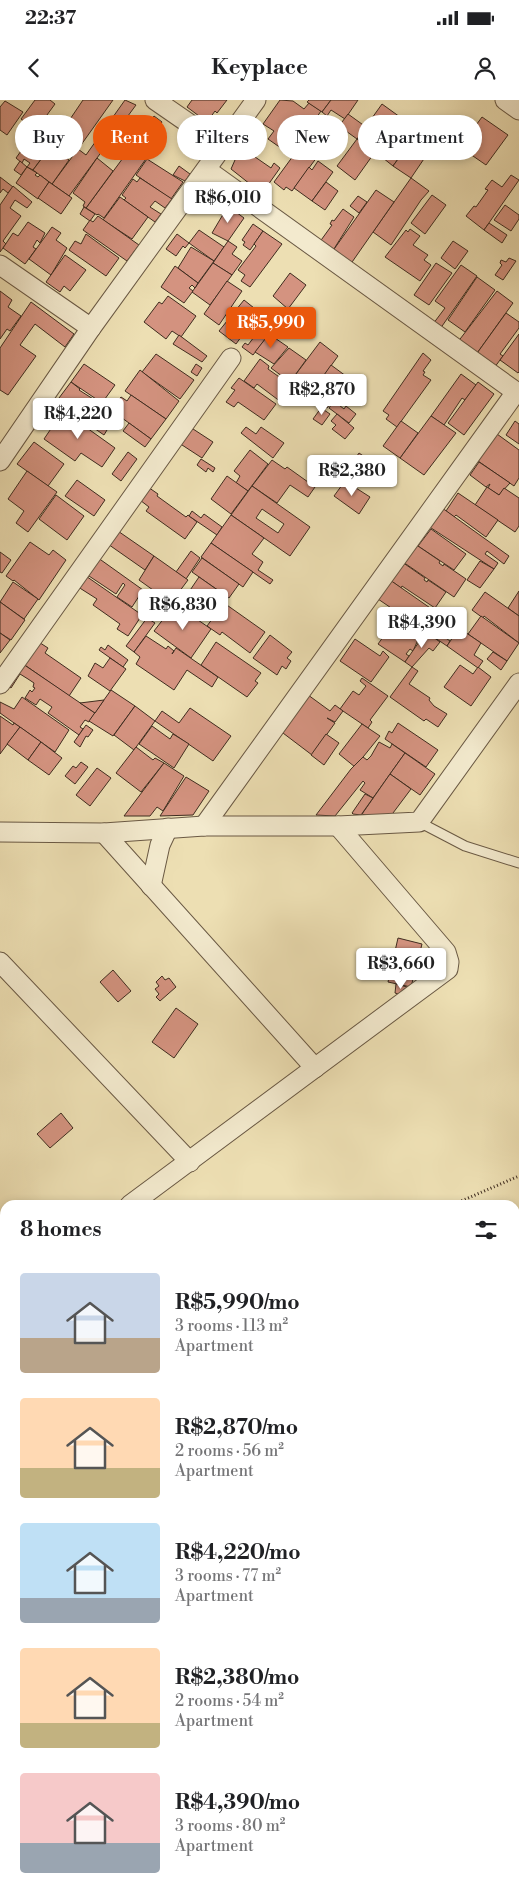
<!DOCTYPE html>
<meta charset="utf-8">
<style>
:root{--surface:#fff;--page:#f6f6f6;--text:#202124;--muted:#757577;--accent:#ea580c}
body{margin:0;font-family:"Libre Bodoni",serif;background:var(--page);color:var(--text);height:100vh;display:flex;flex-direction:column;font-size:19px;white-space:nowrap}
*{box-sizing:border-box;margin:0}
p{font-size:16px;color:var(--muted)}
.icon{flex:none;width:28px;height:28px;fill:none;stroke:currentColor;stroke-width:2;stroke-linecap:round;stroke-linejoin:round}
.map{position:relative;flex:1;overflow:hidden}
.side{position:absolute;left:0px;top:1100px;width:520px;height:696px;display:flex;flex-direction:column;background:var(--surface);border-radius:15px 15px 0 0;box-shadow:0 2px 8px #0003}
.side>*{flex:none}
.banner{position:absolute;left:15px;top:15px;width:490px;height:45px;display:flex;gap:10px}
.price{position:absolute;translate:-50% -42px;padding:0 11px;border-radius:5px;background:#fff;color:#222;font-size:16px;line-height:32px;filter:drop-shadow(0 1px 2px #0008)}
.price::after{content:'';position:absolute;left:50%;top:30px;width:15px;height:11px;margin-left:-8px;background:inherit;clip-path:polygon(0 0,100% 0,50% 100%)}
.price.selected{background:var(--accent);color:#fff}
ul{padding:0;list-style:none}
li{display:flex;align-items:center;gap:15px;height:125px;padding:0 20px}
li span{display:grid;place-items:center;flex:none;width:140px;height:100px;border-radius:5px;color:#555}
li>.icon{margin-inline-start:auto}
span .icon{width:60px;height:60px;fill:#fffc;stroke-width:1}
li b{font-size:21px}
h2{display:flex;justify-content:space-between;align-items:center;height:60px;padding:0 20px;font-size:21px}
.pill{padding:0 18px;border-radius:22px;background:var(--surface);box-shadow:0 2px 8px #0003;font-size:18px;line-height:45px}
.pill.selected{background:var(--accent);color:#fff}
.status{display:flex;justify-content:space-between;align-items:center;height:35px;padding:0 25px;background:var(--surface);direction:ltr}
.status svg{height:14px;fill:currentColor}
header{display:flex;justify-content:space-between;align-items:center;height:65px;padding:0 20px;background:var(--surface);font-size:22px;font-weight:700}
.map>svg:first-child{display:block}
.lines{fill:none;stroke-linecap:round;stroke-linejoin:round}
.stream{stroke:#77817a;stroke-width:5}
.building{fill:#d49380;stroke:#3f2c1f;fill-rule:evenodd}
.service-casing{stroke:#6a5944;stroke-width:11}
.minor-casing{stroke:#6a5944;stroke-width:21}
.path{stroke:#3f2c1f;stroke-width:3;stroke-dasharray:1 2.5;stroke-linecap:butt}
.service{stroke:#f3eace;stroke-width:9}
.minor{stroke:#f3eace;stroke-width:19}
</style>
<div class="status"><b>22:37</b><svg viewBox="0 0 49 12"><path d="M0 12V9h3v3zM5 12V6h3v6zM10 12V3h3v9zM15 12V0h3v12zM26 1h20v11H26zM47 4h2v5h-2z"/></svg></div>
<header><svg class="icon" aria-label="back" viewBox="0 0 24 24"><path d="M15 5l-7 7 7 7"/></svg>Keyplace<svg class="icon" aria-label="person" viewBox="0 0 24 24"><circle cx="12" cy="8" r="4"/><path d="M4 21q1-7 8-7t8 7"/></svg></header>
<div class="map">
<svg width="519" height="1796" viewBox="0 0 519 1796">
<rect width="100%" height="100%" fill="#eddfb3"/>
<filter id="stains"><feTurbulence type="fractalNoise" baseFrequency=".004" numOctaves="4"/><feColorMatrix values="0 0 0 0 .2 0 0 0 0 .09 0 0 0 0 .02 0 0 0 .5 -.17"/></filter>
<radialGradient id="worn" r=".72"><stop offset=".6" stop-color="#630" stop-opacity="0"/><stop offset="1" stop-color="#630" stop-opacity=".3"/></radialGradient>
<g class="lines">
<g class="stream">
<polyline points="515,1504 519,1500"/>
<polyline points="228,1796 233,1791"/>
</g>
</g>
<g class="building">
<polygon points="35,0 50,0 55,4 36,30 21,19"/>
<polygon points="83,0 113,0 81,45 62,31"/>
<polygon points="125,0 136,5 69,96 52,84 78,49 86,55"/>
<polygon points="192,0 227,0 217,13 215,11 207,22 187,7"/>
<polygon points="280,0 293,1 304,9 309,3 321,11 310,27 307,25 288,53 268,39 274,31 263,24"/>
<polygon points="309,0 331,0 322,12 307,2"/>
<polygon points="331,0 358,0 345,19 331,10 327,16 322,12"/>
<polygon points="5,1 23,12 7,35 0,30 0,7"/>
<polygon points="382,4 400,17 375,52 368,47 370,44 367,42 365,45 357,39"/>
<polygon points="348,14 366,27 357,39 339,26"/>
<polygon points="154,16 162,22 141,51 148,56 104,118 98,114 97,115 86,108"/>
<polygon points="482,17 508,35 486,65 460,47"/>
<polygon points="396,23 415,35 393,66 378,54 381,51 378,49"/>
<polygon points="417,33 434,44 411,78 393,66"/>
<polygon points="31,37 48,50 33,70 27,67 30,63 24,59 22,63 16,58"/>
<polygon points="357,39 375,52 355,80 337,66"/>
<polygon points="304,41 320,53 292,91 286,87 284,90 274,82"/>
<polygon points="51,46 69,60 52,84 33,70"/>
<polygon points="245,50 271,68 274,63 280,68 258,99 251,93 255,88 231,69 235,60 232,58 235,53 238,55"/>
<polygon points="97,58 113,71 86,108 83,106 85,102 73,93"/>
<polygon points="147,59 183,82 171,99 136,75"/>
<polygon points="20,61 27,67 21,75 14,70"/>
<polygon points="318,61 333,72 312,101 294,88 309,67 312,70"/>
<polygon points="179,66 190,74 185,81 173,75"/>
<polygon points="27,67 37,73 35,75 38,77 40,75 49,82 38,99 16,83"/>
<polygon points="511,75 519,80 484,130 466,116 474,106 476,107 488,90 485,89 492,80 502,87"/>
<polygon points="0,77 13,87 8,93 3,89 0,93"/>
<polygon points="140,78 172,99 165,108 155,101 150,107 161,114 155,122 124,100 126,98 122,95 133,79 137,82"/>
<polygon points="411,78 429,91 421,100 391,145 373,132"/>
<polygon points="49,82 72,98 61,114 38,98"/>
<polygon points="326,82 338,91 325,110 312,101"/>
<polygon points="13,86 32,102 27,108 15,100 10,108 21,116 3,141 6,144 0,152 0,105"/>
<polygon points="376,90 394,102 350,165 332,152"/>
<polygon points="432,95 446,105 425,134 411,123"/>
<polygon points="358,96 367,102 359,113 350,106"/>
<polygon points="120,97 148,117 132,139 103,120"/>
<polygon points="505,105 519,115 519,119 511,131 494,120"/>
<polygon points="228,106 244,118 228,141 212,133"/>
<polygon points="84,107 95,114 90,121 80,114"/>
<polygon points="343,109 354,117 332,152 319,143 332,125 330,124 332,120 334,121"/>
<polygon points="98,116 139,145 127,161 83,130 90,120 93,122"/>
<polygon points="28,122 45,133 40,143 37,140 33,147 36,149 25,164 3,148 13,133 18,136"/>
<polygon points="489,123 507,135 502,143 484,130"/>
<polygon points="253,124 263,131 250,150 243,145 245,142 242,140"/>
<polygon points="52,127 61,133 56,140 67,148 51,175 29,159"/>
<polygon points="410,129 420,136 413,145 428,155 424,160 431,165 420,181 385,157 406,130 408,132"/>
<polygon points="199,130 224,147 214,161 189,143"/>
<polygon points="263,131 282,144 250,187 241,181 245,175 238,170 256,146 254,144"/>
<polygon points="86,134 119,158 106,176 69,150 75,141 81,144"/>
<polygon points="177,134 189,143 185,148 183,146 176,156 166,149"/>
<polygon points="228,141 237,147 232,154 242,161 232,175 213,163"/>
<polygon points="453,141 468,151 455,169 441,158"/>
<polygon points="191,147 214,161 198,183 178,168"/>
<polygon points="65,155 86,170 70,191 64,186 60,192 46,182"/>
<polygon points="509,158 516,161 503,180 495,175 502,165 500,163 501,160 506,162"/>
<polygon points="213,163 232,175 210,205 192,192"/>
<polygon points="436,163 452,173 429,205 414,195"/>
<polygon points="461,165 477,176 440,229 433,224 445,208 435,201"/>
<polygon points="175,166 198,183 195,188 192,185 189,188 193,191 184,203 161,187"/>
<polygon points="290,173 306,185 288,209 273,196"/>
<polygon points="477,177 495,190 465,232 448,220"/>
<polygon points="227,181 242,191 219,225 204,214"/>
<polygon points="0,191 12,200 8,207 21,216 10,231 7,229 0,239"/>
<polygon points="497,191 513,203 475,256 457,243"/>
<polygon points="168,196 196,216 181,237 172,231 166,239 144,222 159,202 162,204"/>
<polygon points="244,200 259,212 236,244 219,231"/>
<polygon points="31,202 74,234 65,247 35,224 20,245 36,256 8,295 0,290 0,248"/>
<polygon points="266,208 281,219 253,255 242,247 245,243 248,245 254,237 245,231 248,227 251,229"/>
<polygon points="506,213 519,222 519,228 500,254 503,256 494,268 475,256"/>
<polygon points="269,234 288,247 274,264 255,252"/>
<polygon points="519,234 519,272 518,273 500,260"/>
<polygon points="179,235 207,256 202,262 173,244"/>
<polygon points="320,242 338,256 310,295 290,282"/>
<polygon points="289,248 306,260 290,282 271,268"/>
<polygon points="423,253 431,260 423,271 425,272 423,275 431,280 397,327 386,319 389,315 383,311"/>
<polygon points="156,254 194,280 180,299 142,272"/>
<polygon points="260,259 269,266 268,269 292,286 281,302 257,284 254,288 244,281"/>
<polygon points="84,264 115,285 102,303 71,282"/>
<polygon points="196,264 202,268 197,276 191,272"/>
<polygon points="331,265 350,279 327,308 310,295"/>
<polygon points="140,270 179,301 166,319 125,291"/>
<polygon points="461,274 476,285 465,300 462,298 444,325 431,316"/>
<polygon points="239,278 276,304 264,320 238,302 234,307 226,302 235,290 231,288"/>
<polygon points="71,282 80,289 79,290 120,316 115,323 104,315 98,324 107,330 104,335 56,302"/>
<polygon points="478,282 494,294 464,335 448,323"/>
<polygon points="131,295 166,319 151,339 111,310 121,297 127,301"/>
<polygon points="334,301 344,309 346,306 356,314 349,323 329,308"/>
<polygon points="65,308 75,315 73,318 115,348 102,367 81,353 75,361 44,339"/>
<polygon points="321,308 330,314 322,325 313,319"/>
<polygon points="337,314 354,328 345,339 332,329 336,325 331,321"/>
<polygon points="431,316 456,333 424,375 400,358"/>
<polygon points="401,321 418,333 400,358 383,346"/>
<polygon points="515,321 519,324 519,344 506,335"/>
<polygon points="129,323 151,339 145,347 123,331"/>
<polygon points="190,327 213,342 202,358 179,343"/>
<polygon points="246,327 256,334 261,327 284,343 273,358 241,333"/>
<polygon points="497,334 519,350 519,378 514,386 478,361"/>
<polygon points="34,342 64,364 48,386 17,364"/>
<polygon points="250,350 268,364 248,391 236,383 240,376 234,371"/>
<polygon points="128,352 137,359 121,381 112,374"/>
<polygon points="359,353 372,362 363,375 350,366"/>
<polygon points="201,359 215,368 213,372 208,368 206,372 197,365"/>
<polygon points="272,360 285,369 287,367 315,387 308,397 290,385 277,403 252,386"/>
<polygon points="479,362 510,383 499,395 488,388 490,384 486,387 470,375"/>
<polygon points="27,371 57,392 28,432 16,423 24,411 8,399"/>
<polygon points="227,376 248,391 231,414 211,399"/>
<polygon points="77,380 105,400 94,416 65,396"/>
<polygon points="345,381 370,397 359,414 334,396"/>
<polygon points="145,385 158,394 157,396 186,417 188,415 197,422 185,439 146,411 149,407 136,397"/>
<path d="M252,386L310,427L290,456L231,415ZM262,409L284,424L278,433L256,418Z"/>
<polygon points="487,387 499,395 504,388 519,398 519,426 515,432 475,405"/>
<polygon points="458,393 498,420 486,437 456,415 454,417 446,411"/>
<polygon points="56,395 84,416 67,440 39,419"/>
<polygon points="438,405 509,456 504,464 487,451 485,454 498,463 494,469 425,424"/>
<polygon points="192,411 201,418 204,414 222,427 217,435 189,416"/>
<polygon points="231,415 264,438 252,454 263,462 258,470 273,480 270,484 211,443"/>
<polygon points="115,429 154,456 145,470 105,442"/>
<polygon points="431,429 466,454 454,470 418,446"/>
<polygon points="30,442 49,455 53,450 66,460 39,500 14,480 13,481 6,476"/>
<polygon points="211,443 253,472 243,487 201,457"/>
<polygon points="415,444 440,461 439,463 443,466 444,464 466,479 454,497 403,462"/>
<polygon points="191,451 200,458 186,479 176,472"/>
<polygon points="0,452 11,460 2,473 0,472"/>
<polygon points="94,455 143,490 132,507 117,497 125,485 123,483 116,494 83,472"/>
<polygon points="154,456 188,480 179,492 175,490 170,497 175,499 172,502 162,492 160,495 139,480"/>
<polygon points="202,458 239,484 229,498 192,472"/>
<polygon points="480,461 494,469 480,488 467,480"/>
<polygon points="402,462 425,478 424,480 427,482 428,480 446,492 435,508 402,486 401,488 390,480"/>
<polygon points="83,474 142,515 128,536 117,529 120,524 93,505 97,499 75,485"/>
<polygon points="199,477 219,491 200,518 180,505"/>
<polygon points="390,480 446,519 437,532 450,541 447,546 378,499"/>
<polygon points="13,482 38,499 24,519 0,502"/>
<polygon points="519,491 519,516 508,508"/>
<polygon points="485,492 519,516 519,543 484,516 483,518 472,510"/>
<polygon points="0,502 25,520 11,540 0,533"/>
<polygon points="224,503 265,532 250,553 222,532 220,535 207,526"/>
<polygon points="175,504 211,529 191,558 154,531"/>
<polygon points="400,514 417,525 415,528 421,533 413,551 410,549 406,554 409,556 405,562 378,544"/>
<polygon points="481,516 519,543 507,561 468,534"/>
<polygon points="147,518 155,523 134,552 126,546"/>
<polygon points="459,528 481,543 474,555 483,561 478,568 447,546"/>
<polygon points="426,532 440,542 433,551 429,548 412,567 405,562"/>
<polygon points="0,533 10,540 0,553"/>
<polygon points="270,535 292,552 287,558 291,561 286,569 282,566 277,575 253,558"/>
<polygon points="146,536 166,549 168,546 174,551 172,554 176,548 218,577 212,587 187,570 174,590 136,564 140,557 134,552"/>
<polygon points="34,539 48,548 45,553 81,578 69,596 19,561"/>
<polygon points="355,539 380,556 383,551 389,557 371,582 340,561"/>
<polygon points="216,542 261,573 255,581 258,583 247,597 201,565"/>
<polygon points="108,545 128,560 123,567 99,550 101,547 105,550"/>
<polygon points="493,552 507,561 501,570 487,559"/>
<polygon points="110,558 126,569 110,591 88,576 95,563 103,568"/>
<polygon points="20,562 95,613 89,622 85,620 80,627 83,629 79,635 48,613 52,607 40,599 36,605 25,598 30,590 32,592 35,588 33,587 34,583 28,579 20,574 11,588 4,583"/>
<polygon points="460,565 473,574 478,567 491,577 471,606 444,587"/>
<polygon points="412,567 418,571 409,584 430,598 429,600 434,606 447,614 438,627 426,619 424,621 390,597"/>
<polygon points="362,578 388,596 370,620 372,622 368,628 340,609 353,591 359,595 366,586 360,581"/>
<polygon points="111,590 135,606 113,636 89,621"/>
<polygon points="304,592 330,611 335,605 343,611 335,622 327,618 335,623 312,655 279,630"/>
<polygon points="22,597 69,630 55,652 0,613 0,602 14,609"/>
<polygon points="104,600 95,613 80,603"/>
<polygon points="135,606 155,621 134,650 114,635"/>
<polygon points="190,608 231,636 213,661 155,621 162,611 179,623"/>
<polygon points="0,616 13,625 14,623 20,627 0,654"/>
<polygon points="398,623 438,650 426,667 385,639 389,631 392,633"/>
<polygon points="362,624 380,636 355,667 339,654"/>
<polygon points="86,625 93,630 88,637 86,636 80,647 74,642"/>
<polygon points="152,626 170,639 173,634 189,644 174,668 139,644"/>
<polygon points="20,627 41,642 28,660 7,644"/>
<polygon points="326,634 339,643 324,665 311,655"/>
<polygon points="41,642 62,658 49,675 28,660"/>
<polygon points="379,642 390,648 392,644 405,653 373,698 360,690 365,683 363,681 335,716 316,715 351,669 363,657 367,660 371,656"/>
<polygon points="136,647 153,660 155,658 164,663 141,692 116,673"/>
<polygon points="405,653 435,674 420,695 390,674"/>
<polygon points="81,662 88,667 75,684 65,676 73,666 76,668"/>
<polygon points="164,663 184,676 163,711 157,707 150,716 124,716"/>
<polygon points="97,668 111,678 90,706 76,695"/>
<polygon points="390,674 411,689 387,721 362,714"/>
<polygon points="186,677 209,691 193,715 160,716"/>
<polygon points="365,694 373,698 361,715 353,714 352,713"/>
<polygon points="398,838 422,844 411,887 388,882"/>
<polygon points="113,870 131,891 118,902 100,882"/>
<polygon points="162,876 165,880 169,878 176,887 160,901 156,897 159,894 155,889 159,886 156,882"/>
<polygon points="396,884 407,887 405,896 395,893"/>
<polygon points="176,908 198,924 174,958 152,942"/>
<polygon points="61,1013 73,1028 50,1048 37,1034"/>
</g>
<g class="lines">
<defs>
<polyline id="service" points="419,722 465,746 519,763"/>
<g id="minor">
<polyline points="155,0 223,47"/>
<polyline points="505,0 519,10"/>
<polyline points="207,70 519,294"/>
<polyline points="0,165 91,228"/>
<polyline points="0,361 91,228 256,0"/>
<polyline points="0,584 231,258"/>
<polyline points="204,726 516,292"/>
<polyline points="0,732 104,733 204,726 338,726 419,722 519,583"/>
<polyline points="104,733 315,968"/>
<polyline points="151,786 160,745 168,728"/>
<polyline points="0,862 190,1062"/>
<polyline points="130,1105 448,869 449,862 446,852 338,726"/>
<polyline points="0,1141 5,1146"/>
<polyline points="0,1198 5,1194"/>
</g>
</defs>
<use href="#service" class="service-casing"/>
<use href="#minor" class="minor-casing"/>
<g class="path">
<polyline points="452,1105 519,1076"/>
<polyline points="0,1342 5,1338"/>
</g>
<use href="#service" class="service"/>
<use href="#minor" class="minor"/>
</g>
<rect width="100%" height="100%" filter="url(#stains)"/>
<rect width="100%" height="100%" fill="url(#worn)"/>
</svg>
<b class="price" style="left:228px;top:124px">R$6,010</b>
<b class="price selected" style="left:271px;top:249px">R$5,990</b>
<b class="price" style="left:322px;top:316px">R$2,870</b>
<b class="price" style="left:78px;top:340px">R$4,220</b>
<b class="price" style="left:352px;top:397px">R$2,380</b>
<b class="price" style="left:183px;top:531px">R$6,830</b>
<b class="price" style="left:422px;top:549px">R$4,390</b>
<b class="price" style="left:401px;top:890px">R$3,660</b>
<div class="banner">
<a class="pill">Buy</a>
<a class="pill selected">Rent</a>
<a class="pill">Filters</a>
<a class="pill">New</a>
<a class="pill">Apartment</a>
</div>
<section class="side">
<h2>8 homes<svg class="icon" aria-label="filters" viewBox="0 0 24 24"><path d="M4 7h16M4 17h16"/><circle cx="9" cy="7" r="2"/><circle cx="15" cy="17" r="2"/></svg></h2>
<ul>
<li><span style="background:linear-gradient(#c9d6e8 65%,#b9a48a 0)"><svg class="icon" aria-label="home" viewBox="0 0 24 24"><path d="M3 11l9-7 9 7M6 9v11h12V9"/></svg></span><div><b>R$5,990/mo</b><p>3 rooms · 113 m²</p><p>Apartment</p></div></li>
<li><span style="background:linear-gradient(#ffd9b3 70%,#c2b280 0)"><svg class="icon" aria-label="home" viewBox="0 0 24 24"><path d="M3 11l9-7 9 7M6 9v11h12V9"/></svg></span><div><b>R$2,870/mo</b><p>2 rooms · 56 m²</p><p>Apartment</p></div></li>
<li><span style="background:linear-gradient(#bfe0f5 75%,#9aa5b1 0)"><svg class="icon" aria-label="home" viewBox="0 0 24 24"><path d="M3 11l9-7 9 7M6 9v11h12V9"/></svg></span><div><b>R$4,220/mo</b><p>3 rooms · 77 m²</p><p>Apartment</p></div></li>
<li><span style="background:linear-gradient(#ffd9b3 75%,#c2b280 0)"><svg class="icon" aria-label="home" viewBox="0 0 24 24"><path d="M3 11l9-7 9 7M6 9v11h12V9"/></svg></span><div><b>R$2,380/mo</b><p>2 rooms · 54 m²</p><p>Apartment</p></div></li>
<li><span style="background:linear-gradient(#f6c9c9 70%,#9aa5b1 0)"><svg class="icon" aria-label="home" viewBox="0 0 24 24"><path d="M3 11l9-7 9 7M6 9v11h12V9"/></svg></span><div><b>R$4,390/mo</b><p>3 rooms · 80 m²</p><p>Apartment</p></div></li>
</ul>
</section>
</div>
